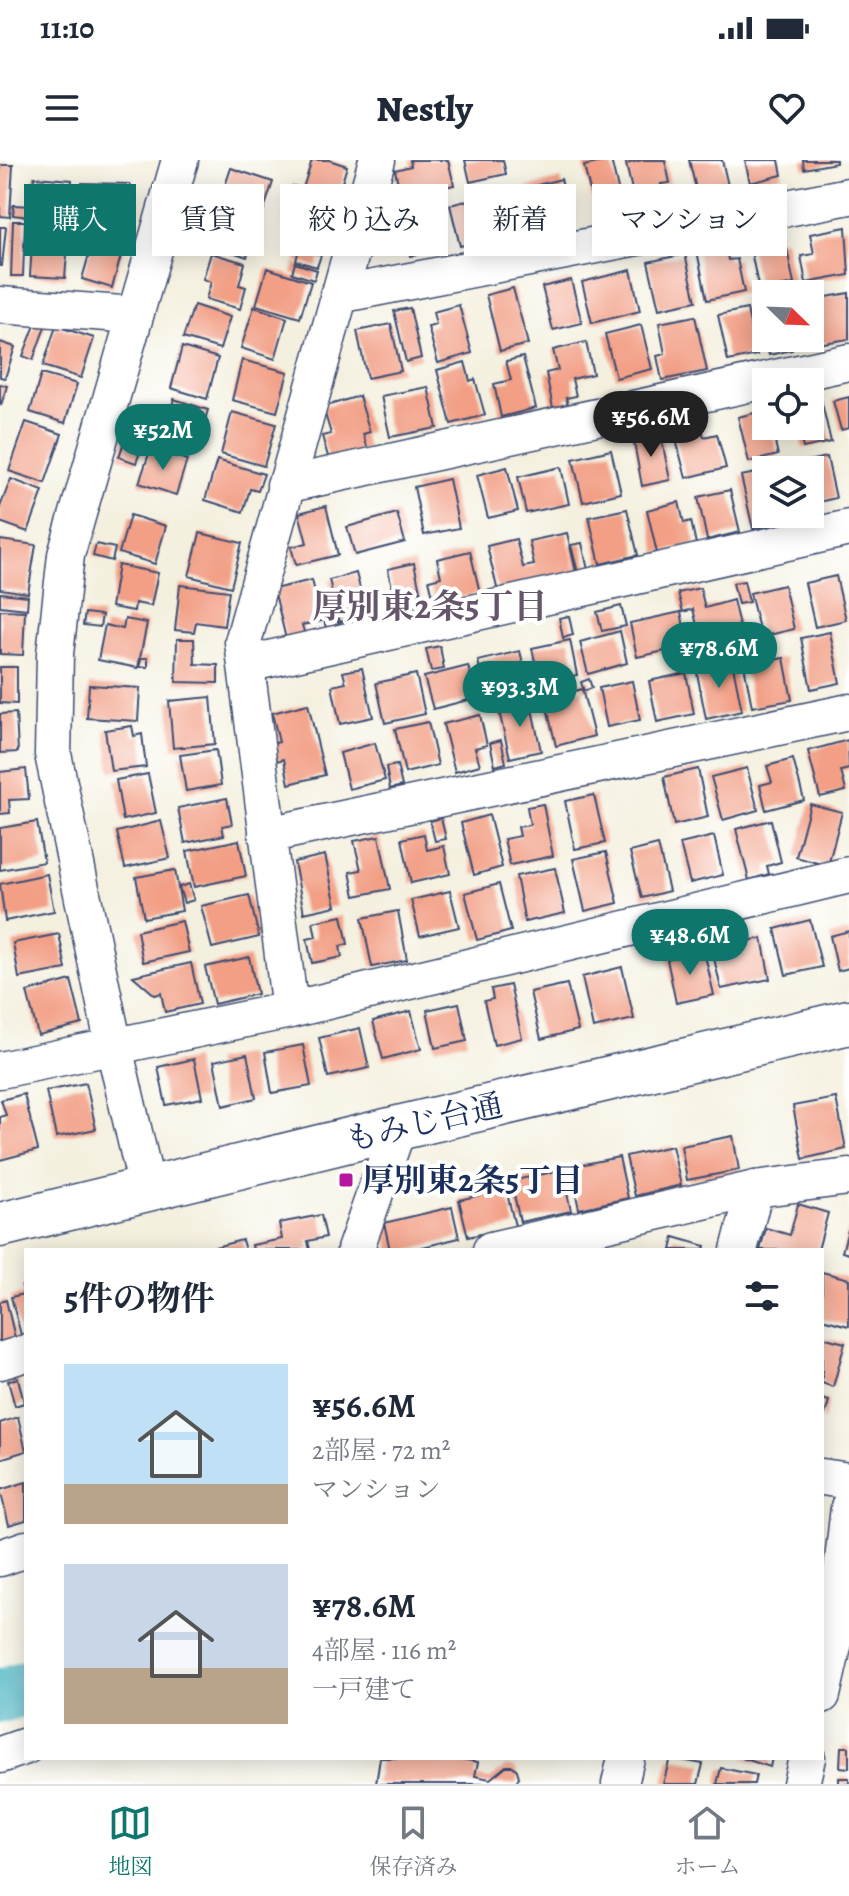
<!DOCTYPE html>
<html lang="ja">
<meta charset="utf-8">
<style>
:root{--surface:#fff;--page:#f2f2f3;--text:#1f2937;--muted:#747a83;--line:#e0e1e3;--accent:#0f766e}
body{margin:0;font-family:Alegreya,"Noto Serif JP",serif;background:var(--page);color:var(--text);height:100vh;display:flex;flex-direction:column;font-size:30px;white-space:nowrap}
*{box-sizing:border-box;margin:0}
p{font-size:26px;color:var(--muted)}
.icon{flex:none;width:44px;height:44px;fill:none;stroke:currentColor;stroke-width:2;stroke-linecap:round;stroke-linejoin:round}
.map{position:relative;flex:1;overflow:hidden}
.panel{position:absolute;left:24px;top:1088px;width:800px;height:512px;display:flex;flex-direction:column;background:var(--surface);border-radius:0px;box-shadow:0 4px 20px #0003}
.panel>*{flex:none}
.top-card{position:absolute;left:24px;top:24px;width:802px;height:72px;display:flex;gap:16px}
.needle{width:52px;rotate:113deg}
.controls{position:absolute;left:752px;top:120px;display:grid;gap:16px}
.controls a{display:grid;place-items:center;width:72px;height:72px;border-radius:0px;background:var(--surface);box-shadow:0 4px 20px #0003;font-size:40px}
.price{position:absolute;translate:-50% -68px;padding:0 18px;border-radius:28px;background:var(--accent);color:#fff;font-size:26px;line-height:52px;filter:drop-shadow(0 2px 4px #0008)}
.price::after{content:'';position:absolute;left:50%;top:48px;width:24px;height:18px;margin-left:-12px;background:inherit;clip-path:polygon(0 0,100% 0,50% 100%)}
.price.on{background:#222;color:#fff}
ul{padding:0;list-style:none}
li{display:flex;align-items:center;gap:24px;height:200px;padding:0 40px}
li span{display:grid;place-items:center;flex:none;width:224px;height:160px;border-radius:0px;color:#555}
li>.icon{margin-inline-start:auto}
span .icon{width:96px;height:96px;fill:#fffc;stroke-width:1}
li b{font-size:34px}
h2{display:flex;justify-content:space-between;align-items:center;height:96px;padding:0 40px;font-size:34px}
.chip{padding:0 28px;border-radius:0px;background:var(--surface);box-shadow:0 4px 20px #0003;font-size:28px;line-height:72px}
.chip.on{background:var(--accent);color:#fff}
.status{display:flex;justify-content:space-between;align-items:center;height:56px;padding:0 40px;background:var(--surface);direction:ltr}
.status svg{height:22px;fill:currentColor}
header{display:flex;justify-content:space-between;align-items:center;height:104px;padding:0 40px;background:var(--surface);font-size:36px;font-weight:800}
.menu{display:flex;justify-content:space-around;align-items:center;height:112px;border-top:2px solid var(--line);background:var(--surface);font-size:22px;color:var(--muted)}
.menu a{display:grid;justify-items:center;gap:4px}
.menu .on{color:var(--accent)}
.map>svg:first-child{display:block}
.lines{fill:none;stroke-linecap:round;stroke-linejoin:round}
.river{stroke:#43b1c0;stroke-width:54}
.building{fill:#f29f85}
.minor-casing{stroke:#3c4c71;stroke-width:39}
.tertiary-casing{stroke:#3c4c71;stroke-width:47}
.minor{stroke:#fff;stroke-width:36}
.tertiary{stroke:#fff;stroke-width:44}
.poi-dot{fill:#b5179e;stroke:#fff;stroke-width:3}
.labels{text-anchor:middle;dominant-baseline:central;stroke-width:8;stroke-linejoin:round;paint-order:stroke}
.street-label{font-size:32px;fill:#1b2f5e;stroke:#fff}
.poi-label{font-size:32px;font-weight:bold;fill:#1b2f5e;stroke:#fff;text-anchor:start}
.neighbourhood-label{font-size:34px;font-weight:bold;fill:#66566c;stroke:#fff}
</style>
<div class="status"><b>11:10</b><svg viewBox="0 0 49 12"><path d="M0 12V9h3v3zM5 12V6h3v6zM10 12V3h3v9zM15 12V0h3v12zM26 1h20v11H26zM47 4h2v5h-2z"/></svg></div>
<header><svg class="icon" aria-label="menu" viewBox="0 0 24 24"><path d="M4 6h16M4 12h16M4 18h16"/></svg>Nestly<svg class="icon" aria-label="heart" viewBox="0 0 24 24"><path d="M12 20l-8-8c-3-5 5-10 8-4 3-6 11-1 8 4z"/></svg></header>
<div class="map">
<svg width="849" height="1624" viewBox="0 0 849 1624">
<rect width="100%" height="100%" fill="#fff"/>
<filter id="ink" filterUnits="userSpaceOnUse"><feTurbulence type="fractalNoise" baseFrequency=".0125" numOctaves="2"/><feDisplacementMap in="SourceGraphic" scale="16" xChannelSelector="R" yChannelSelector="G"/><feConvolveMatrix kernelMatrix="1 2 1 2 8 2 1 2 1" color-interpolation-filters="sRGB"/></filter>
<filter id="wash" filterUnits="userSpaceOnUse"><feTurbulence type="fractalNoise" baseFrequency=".006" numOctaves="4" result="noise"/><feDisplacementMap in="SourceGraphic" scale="32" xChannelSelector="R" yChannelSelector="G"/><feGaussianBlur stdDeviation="1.8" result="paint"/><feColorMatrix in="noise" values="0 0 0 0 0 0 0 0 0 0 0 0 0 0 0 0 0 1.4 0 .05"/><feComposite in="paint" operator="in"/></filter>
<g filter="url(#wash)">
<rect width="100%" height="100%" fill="#f4f0df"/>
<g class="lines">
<polyline class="river" points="0,1536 26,1528"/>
</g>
<g id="blocks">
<g class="building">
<polygon points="312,0 329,0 347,6 341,26 346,28 336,60 287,43 293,26 303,28"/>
<polygon points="410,0 448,0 454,25 401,37 395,10 411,6"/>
<polygon points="465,0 503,0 506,14 470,22"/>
<polygon points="611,0 624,54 597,60 584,6"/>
<polygon points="642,0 665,0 670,23 661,24 663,36 635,43 626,4"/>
<polygon points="689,0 722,0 729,30 698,37"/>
<polygon points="745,0 779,0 782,15 750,23"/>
<polygon points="803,0 836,0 836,3 804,9"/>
<polygon points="0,5 13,5 10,57 0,56"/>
<polygon points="231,8 273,22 262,55 220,41"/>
<polygon points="34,17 72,20 69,58 31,56"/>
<polygon points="561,19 572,62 533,72 522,29"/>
<polygon points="82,23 130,24 129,64 80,63"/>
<polygon points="498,33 507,75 460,86 450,45"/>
<polygon points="14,45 31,46 30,57 13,55"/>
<polygon points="434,45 444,88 411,96 401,54"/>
<polygon points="221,51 258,63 247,97 211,85"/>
<polygon points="13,61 25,61 23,116 11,116"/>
<polygon points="0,67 6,67 2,106 0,106"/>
<polygon points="846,67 849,115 806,123 801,96 814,94 810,74"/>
<polygon points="33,69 69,71 65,118 30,116"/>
<polygon points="96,70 126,78 112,128 82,119"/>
<polygon points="785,79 794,124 759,131 750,86"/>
<polygon points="725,85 728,100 737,99 744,132 707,140 697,91"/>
<polygon points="299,89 321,95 317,107 296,101"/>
<polygon points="211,93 245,103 239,125 246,127 240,149 206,139 211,122 203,119"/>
<polygon points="685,94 696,141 659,149 648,102"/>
<polygon points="295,103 317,110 314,120 292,113"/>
<polygon points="267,108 311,122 300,158 256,145"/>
<polygon points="631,110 640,151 592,163 582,122"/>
<polygon points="571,120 582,163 553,170 542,127"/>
<polygon points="513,128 528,184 500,191 486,135"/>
<polygon points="849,133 849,179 817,184 810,140"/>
<polygon points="194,145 230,157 220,189 183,178"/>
<polygon points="459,145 472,193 438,203 428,167 436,165 433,152"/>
<polygon points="254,147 287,158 275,199 241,188"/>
<polygon points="410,148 421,198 406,202 394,151"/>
<polygon points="747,149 757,195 728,201 718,155"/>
<polygon points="766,149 766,178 789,178 792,190 769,195 758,150"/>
<polygon points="695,156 707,211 662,220 657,196 665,194 659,163"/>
<polygon points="37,160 46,164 33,200 23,196"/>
<polygon points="391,164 401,211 367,218 357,171"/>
<polygon points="641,165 652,209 616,218 605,174"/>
<polygon points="56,166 94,178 81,218 43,206"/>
<polygon points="0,182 15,187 5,218 0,217"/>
<polygon points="586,182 593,214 572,219 576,236 566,238 568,244 553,248 546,213 558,210 553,190"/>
<polygon points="182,187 218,198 207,239 171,228"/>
<polygon points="523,197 536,248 501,257 494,224 511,220 506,201"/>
<polygon points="242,200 288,212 277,252 232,240"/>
<polygon points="465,202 470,221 475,219 485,255 451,264 437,210"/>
<polygon points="41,214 77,224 65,263 30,252"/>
<polygon points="0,224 7,226 1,245 0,244"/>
<polygon points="428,227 437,268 390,277 381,236"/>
<polygon points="820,235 831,282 803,288 797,266 810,266 810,237"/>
<polygon points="359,236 370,272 363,274 368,289 329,300 322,276 331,274 323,247"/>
<polygon points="849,237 849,268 841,270 833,241"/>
<polygon points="174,239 208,250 196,289 162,279"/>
<polygon points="136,247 149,251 143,269 130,265"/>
<polygon points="766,250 766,266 771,266 778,295 749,302 738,257"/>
<polygon points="232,252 276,264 264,306 221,294"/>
<polygon points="26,262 62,274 45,323 9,311"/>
<polygon points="701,266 704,277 717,274 726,308 686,318 674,272"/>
<polygon points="660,271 670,320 642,326 633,277"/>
<polygon points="127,273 145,279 136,303 119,297"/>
<polygon points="151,288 187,300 176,335 139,323"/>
<polygon points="611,290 621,333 583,342 573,299"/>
<polygon points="827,297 836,338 810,344 810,310 790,310 789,305"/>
<polygon points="217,300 264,314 258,331 250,329 243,352 205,340"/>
<polygon points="507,307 518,351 488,358 477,315"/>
<polygon points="561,307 569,344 526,353 518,317"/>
<polygon points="766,311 766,354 789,354 790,360 753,369 741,316"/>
<polygon points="11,319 43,331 28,372 0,362 0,347"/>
<polygon points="449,319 459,368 424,375 414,327"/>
<polygon points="730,330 740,372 707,380 698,337"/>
<polygon points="679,342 684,363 691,361 696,384 657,393 647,350"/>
<polygon points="326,346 338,395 296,405 291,387 307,383 299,353"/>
<polygon points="627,349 638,395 600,404 589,357"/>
<polygon points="397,353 405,382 355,395 347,367"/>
<polygon points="130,355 166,366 155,404 119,393"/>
<polygon points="200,373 242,383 231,427 189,416"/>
<polygon points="567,373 576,412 498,432 487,386 516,379 523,407 534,405 529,381"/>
<polygon points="0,380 36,385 28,433 0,429"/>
<polygon points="582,383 588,410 578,413 571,385"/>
<polygon points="96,384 115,388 112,401 93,396"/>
<polygon points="470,391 480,433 435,444 429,420 441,417 437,399"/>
<polygon points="414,403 423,444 397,450 388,409"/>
<polygon points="118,405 158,413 151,446 135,443 134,451 111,447"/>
<polygon points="356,413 363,440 375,437 378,450 340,462 329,420"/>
<polygon points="836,416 846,460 815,467 805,423"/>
<polygon points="312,420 322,461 302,465 305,475 286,479 274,429"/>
<polygon points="744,421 749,442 738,444 733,423"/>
<polygon points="180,425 229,431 224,466 196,462 194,472 175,470"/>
<polygon points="784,425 794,469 761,477 750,433"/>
<polygon points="700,428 705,448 733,440 742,478 703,489 693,449 683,452 678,433"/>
<polygon points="0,433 28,436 27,449 0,446"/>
<polygon points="334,445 339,466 326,469 322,448"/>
<polygon points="621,446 626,466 602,471 597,452"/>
<polygon points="0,450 25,451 23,495 0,494"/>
<polygon points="681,452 688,486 637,497 630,463"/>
<polygon points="85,453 102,455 100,467 83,465"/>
<polygon points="569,456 573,475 563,478 559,458"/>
<polygon points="125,459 147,463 138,508 98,500 105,465 123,469"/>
<polygon points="620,471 627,503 588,514 580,482"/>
<polygon points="830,472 840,523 811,529 801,478"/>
<polygon points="177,479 194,479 195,504 218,505 218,523 176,522"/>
<polygon points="570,480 577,515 540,524 532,488"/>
<polygon points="440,486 444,509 431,511 426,489"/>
<polygon points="520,491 528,524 486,534 478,501"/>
<polygon points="141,498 148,498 148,507 140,507"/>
<polygon points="784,498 792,540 752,547 744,505"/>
<polygon points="732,501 742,551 706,559 696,508"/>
<polygon points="468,506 476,538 433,549 424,517"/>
<polygon points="0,507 17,507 17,544 0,543"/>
<polygon points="362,508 373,557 340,564 332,526 346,523 343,512"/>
<polygon points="686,513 694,554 657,562 649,521"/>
<polygon points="416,514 425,554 385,563 376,523"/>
<polygon points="589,519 592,528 584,531 581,522"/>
<polygon points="632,521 640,560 607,567 599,528"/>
<polygon points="89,525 140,528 138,561 87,558"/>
<polygon points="582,529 594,576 556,586 545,539"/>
<polygon points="211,537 215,584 173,588 169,541"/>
<polygon points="530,540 541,591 510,598 498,547"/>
<polygon points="308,544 325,615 289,624 284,599 277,601 272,584 279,582 272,553"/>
<polygon points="16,553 18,592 0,593 0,554"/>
<polygon points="480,555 487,585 475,588 480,605 455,612 443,564"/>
<polygon points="428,562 438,605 405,613 395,569"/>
<polygon points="132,566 134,576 142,574 146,607 111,611 105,570"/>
<polygon points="501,580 506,603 495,606 490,583"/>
<polygon points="848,580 849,609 841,611 846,631 820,637 808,591"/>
<polygon points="375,583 385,620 349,629 340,593"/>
<polygon points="216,590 221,625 186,631 180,595"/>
<polygon points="793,599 804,640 766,650 760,625 772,622 767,606"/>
<polygon points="397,605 402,626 390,629 386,607"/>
<polygon points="747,608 758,650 723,660 711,617"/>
<polygon points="26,609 29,639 9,640 10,653 0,654 0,612"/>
<polygon points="698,609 708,657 674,665 664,617"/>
<polygon points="148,614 156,653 123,660 116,620"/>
<polygon points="594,635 605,683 575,689 565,641"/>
<polygon points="227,638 232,664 222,666 224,675 185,683 178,648"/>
<polygon points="543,644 553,696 510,705 504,679 520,676 518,667 530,665 527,647"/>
<polygon points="810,644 842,652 828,706 796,697"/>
<polygon points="489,655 502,707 474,715 461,663"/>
<polygon points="441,658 446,679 435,681 430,661"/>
<polygon points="771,660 781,702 767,706 769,714 749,720 736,669"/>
<polygon points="161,661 170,698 125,708 117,672"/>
<polygon points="37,662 44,702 0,710 0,668"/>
<polygon points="424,674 427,690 444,686 450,714 411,723 402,679"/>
<polygon points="379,676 390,729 355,736 350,712 361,710 354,681"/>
<polygon points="714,676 723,715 690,723 680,684"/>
<polygon points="239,680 246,716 194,727 187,691"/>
<polygon points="658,685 669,731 642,738 630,692"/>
<polygon points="606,692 618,743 585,751 573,699"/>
<polygon points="325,695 336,746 304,753 294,702"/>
<polygon points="555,708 565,753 525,762 516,716"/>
<polygon points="175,710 182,751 144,758 136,717"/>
<polygon points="47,714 54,751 5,761 0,724"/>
<polygon points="189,724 194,740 184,743 179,727"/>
<polygon points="499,724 511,771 477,780 465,733"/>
<polygon points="450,731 459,767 420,776 411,740"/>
<polygon points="249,735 259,777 212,788 201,746"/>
<polygon points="398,751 407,800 372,807 362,758"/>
<polygon points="342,756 348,784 340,786 342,797 312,803 307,779 316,777 313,762"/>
<polygon points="810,760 822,807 786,815 775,769"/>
<polygon points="182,761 189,792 143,802 137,771"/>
<polygon points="849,771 849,808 838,811 830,776"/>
<polygon points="59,774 66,809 19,818 13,783"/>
<polygon points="762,778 770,819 721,829 712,789"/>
<polygon points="704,791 714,835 676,843 667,799"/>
<polygon points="249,797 257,834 214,844 205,807"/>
<polygon points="191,803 200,844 165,852 161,833 155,835 133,816"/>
<polygon points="622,807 634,859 593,868 582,817"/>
<polygon points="71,820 82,864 38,875 27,832"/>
<polygon points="567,824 578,870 541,879 530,832"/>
<polygon points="510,825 522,878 494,885 484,841 493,839 491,829"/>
<polygon points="459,843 467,881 435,888 427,850"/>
<polygon points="411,851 421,889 383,899 373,861"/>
<polygon points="360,868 369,908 328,917 319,878"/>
<polygon points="303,885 311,926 272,933 265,892"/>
<polygon points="247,894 256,938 223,946 214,901"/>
<polygon points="194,899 202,938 166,945 158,907"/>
<polygon points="86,923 96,969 56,977 46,931"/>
<polygon points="24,934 38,990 0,1000 0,957 6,955 1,940"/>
<polygon points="836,938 846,989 803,999 793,946"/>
<polygon points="733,976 739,1010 687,1020 681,986"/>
<polygon points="672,986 681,1025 635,1036 626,996"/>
<polygon points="619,997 628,1038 579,1049 570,1007"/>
<polygon points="562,1010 571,1051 520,1062 511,1021"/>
<polygon points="506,1029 515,1066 468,1077 459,1040"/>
<polygon points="798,1044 828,1053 818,1090 760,1090 766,1068 790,1075"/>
<polygon points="452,1047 459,1078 411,1090 390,1090 384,1063"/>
<polygon points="321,1055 326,1077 308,1081 310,1090 253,1090 252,1085 282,1079 279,1063"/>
<polygon points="848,1070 849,1070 849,1094 842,1092"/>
<polygon points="674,1077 705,1086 704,1090 671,1090"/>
<polygon points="242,1080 245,1090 207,1090 207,1089"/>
<polygon points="822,1112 849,1119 849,1166 822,1159"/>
<polygon points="26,1125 26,1173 21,1175 11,1137 24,1134 22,1126"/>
<polygon points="6,1140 15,1178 0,1182 0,1142"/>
<polygon points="822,1177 845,1183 833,1227 822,1223"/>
<polygon points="18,1218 24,1243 15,1246 8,1221"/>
<polygon points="822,1239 829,1241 823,1261 822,1261"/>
<polygon points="18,1257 26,1291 0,1299 0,1263"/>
<polygon points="26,1322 26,1360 9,1365 0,1330"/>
<polygon points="841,1587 849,1587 849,1608 840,1607"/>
<polygon points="380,1598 455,1598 478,1602 475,1616 490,1619 506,1606 513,1606 517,1610 519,1617 515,1624 376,1624"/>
<polygon points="670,1598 703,1604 698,1624 663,1624"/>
<polygon points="742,1598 772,1598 770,1607"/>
<polygon points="721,1608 756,1615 754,1624 717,1624"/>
<rect x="839" y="1618" width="10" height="6"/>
</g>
</g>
</g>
<g filter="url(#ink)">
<use href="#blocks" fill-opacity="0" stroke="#3c4c71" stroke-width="2"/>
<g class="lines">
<defs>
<g id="minor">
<polyline points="338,135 849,36"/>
<polyline points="0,145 135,155"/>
<polyline points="285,325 849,202"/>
<polyline points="247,504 849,368"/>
<polyline points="267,675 849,552"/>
<polyline points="290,850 243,482 377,0"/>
<polyline points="0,910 290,850 849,715"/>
<polyline points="147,1028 114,887 53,594 55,494 66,395 180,0"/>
<polyline points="355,1090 398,968"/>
<polyline points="491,1090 755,1029 849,1017"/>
<polyline points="739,1090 755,1029"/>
<polyline points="0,1201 26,1193"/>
<polyline points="822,1317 849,1321"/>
<polyline points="0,1398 26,1389"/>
<polyline points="822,1535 834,1482 849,1347"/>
<polyline points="0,1595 26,1586"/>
<polyline points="620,1624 626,1598"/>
<polyline points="801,1624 807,1598"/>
</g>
<polyline id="tertiary" points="0,1065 398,968 849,862"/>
</defs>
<use href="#minor" class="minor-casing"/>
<use href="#tertiary" class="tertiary-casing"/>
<use href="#minor" class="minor"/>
<use href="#tertiary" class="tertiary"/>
</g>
</g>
<rect class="poi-dot" x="338" y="1012" width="16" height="16" rx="4"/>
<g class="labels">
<g class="street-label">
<text transform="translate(424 962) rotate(-13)">もみじ台通</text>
</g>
<g class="poi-label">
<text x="362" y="1020">厚別東2条5丁目</text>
</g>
<g class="neighbourhood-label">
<text x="430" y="446">厚別東2条5丁目</text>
</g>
</g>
</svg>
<div class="controls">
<a><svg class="needle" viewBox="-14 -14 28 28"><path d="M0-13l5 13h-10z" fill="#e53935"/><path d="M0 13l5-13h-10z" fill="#747a83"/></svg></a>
<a><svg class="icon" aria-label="locate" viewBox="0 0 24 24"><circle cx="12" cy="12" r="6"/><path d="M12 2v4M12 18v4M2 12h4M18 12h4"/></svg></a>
<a><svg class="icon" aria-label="layers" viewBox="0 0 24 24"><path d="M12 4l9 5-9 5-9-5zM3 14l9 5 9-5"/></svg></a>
</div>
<b class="price on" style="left:651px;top:299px">¥56.6M</b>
<b class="price" style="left:163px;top:312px">¥52M</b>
<b class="price" style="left:719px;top:530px">¥78.6M</b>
<b class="price" style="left:520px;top:569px">¥93.3M</b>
<b class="price" style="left:690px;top:817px">¥48.6M</b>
<div class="top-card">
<a class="chip on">購入</a>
<a class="chip">賃貸</a>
<a class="chip">絞り込み</a>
<a class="chip">新着</a>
<a class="chip">マンション</a>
</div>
<section class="panel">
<h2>5件の物件<svg class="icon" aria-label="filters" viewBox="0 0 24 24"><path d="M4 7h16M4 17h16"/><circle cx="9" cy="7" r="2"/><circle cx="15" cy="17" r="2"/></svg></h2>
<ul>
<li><span style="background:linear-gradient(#bfe0f5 75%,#b9a48a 0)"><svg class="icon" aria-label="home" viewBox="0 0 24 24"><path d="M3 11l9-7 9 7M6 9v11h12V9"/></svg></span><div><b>¥56.6M</b><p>2部屋 · 72 m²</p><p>マンション</p></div></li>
<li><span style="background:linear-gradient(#c9d6e8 65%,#b9a48a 0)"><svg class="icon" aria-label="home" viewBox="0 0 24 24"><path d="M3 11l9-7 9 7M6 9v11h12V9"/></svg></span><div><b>¥78.6M</b><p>4部屋 · 116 m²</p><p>一戸建て</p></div></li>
</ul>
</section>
</div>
<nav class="menu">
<a class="on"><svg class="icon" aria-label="map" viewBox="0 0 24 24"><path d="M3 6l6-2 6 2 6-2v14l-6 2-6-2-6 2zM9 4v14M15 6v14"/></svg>地図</a>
<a><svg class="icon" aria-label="saved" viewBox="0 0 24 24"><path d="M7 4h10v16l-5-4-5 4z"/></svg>保存済み</a>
<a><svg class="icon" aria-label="home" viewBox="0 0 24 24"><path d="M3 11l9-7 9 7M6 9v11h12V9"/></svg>ホーム</a>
</nav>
